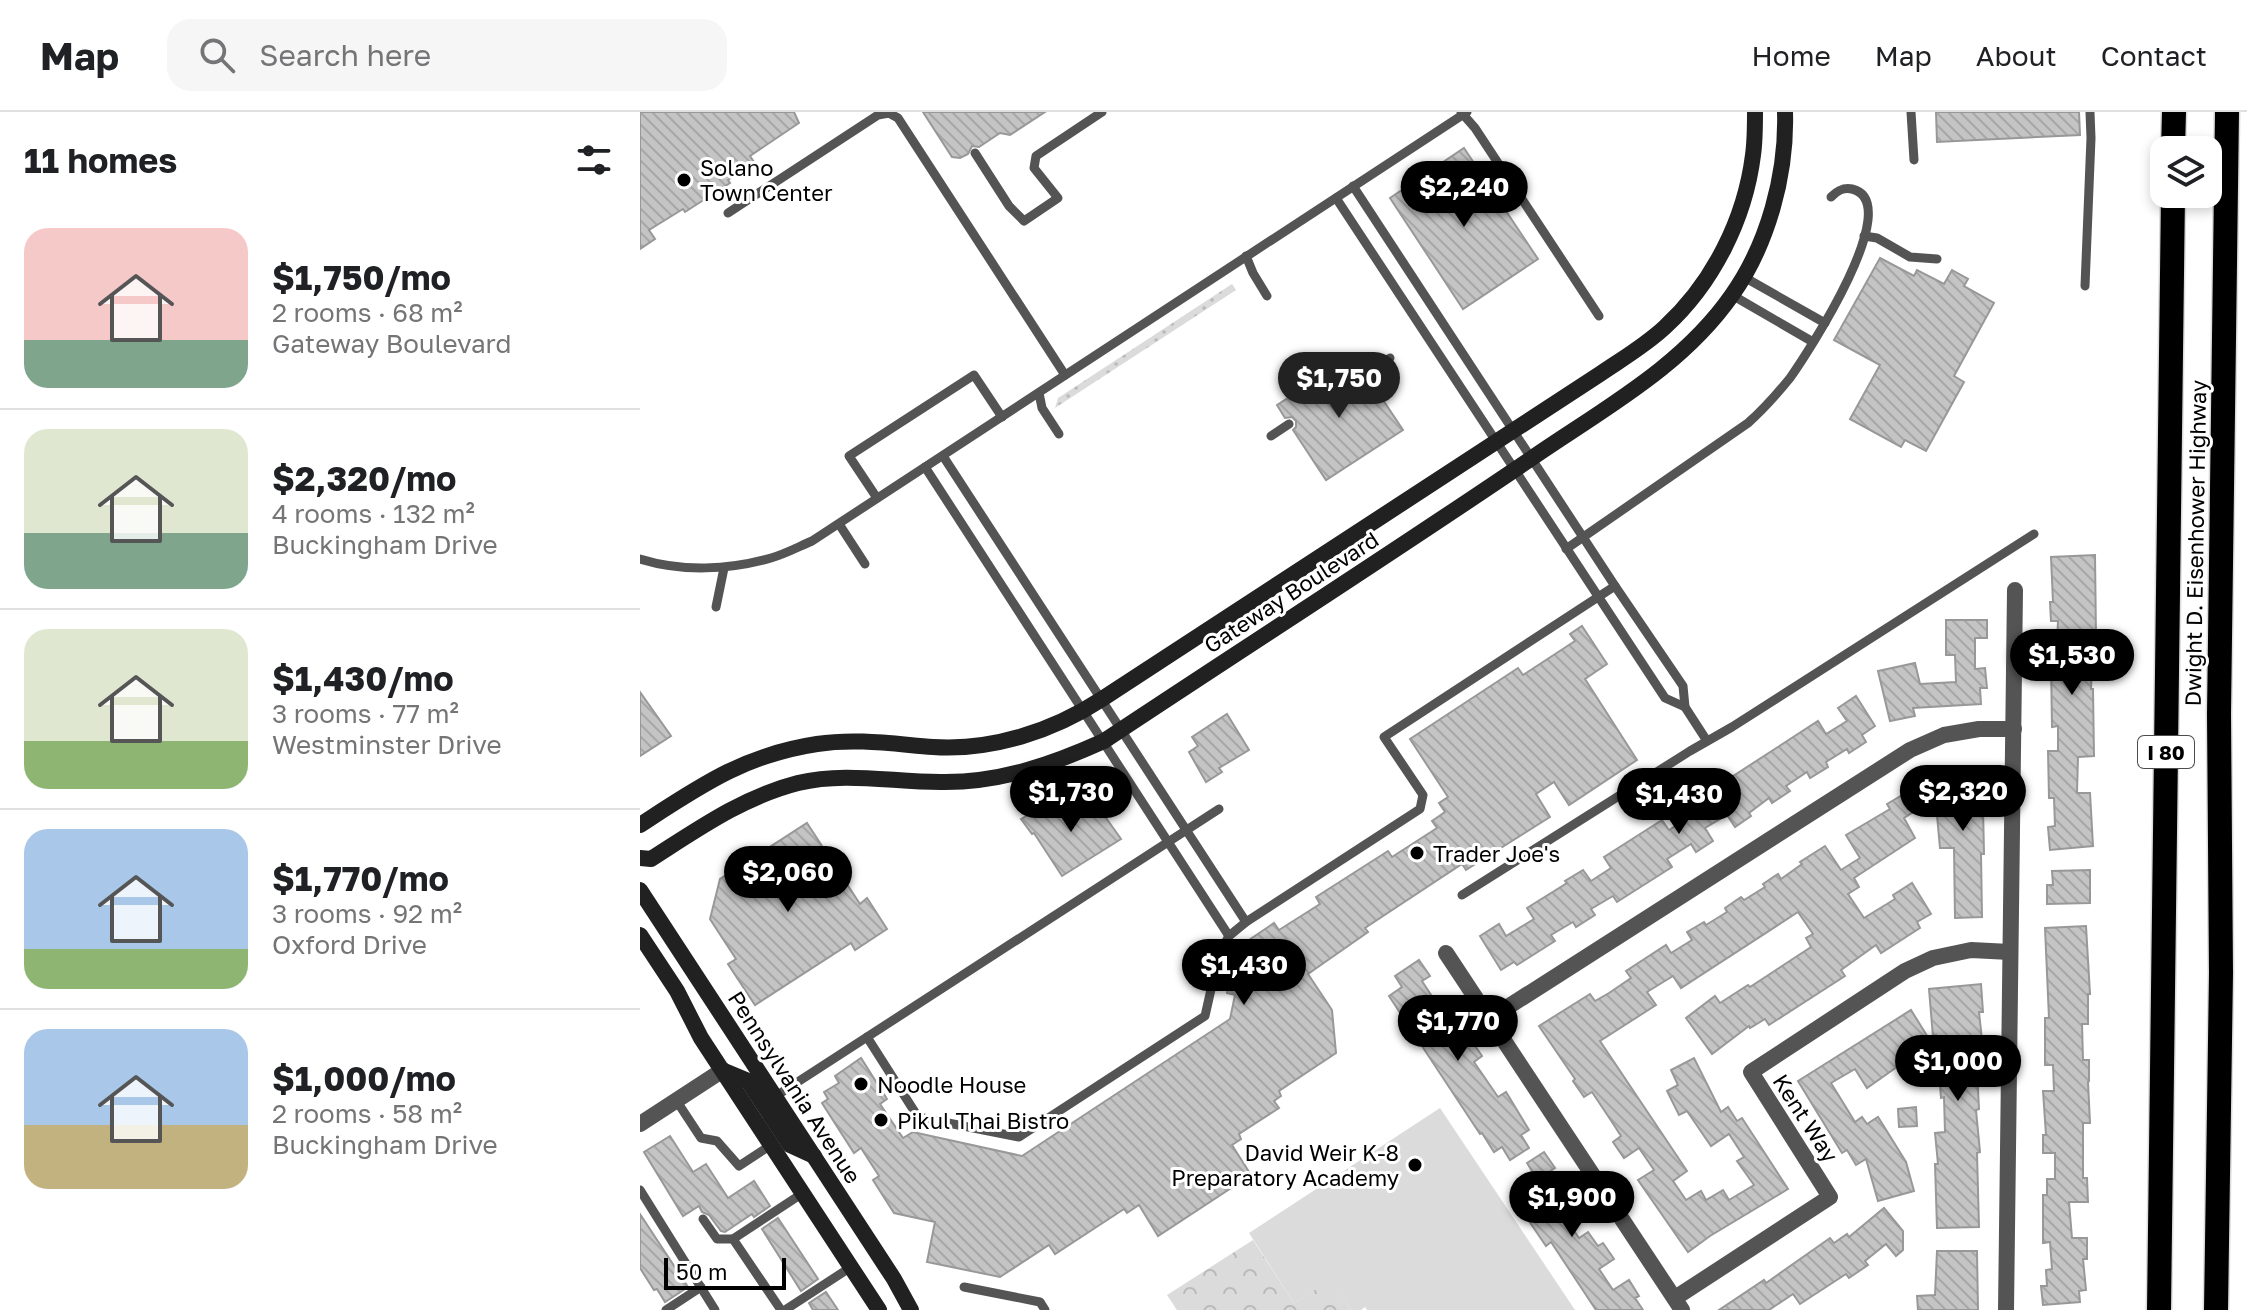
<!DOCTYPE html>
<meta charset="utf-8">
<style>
:root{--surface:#fff;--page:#f6f6f6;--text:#202124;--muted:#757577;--line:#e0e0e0;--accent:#000}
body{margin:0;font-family:"Golos Text",sans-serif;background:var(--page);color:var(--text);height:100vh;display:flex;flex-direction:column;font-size:30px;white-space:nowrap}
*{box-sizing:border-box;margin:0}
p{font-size:26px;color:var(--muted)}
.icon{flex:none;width:44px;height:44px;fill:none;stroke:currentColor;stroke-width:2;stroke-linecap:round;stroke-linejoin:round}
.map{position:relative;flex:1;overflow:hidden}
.panel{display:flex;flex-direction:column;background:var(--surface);width:640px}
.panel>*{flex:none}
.buttons{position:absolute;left:1510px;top:24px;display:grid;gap:16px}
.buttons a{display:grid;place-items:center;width:72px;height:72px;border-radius:16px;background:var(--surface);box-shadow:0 4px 12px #0003;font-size:40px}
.scale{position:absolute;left:24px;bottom:20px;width:122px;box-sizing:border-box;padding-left:8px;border:4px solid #000;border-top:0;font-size:22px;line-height:28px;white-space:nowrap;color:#000;-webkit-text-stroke:6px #fff;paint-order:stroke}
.price{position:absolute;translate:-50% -68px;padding:0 18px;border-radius:28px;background:var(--accent);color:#fff;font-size:26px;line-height:52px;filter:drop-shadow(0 2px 4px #0008)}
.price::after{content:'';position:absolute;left:50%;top:48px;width:24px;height:18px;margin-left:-12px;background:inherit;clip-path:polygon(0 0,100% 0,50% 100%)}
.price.current{background:#222;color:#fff}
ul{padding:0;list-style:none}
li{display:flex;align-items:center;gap:24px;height:200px;padding:0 24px}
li+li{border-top:2px solid var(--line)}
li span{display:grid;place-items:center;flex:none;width:224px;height:160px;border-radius:24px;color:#555}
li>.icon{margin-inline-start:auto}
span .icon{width:96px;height:96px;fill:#fffc;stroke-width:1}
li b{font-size:34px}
h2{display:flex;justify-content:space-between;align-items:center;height:96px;padding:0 24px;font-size:34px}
header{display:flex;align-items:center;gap:48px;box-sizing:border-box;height:112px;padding:0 40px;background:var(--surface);border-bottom:2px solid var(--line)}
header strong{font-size:38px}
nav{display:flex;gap:44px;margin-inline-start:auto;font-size:28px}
.search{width:560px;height:72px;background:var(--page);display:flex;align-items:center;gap:20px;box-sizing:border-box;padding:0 28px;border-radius:24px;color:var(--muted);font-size:30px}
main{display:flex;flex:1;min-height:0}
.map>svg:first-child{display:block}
.grass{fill:url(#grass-dots)}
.park{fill:url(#park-crowns)}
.pitch{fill:#dbdbdb}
.building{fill:url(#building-back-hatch);stroke:#989898;stroke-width:2}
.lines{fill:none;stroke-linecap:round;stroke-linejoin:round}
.highway-casing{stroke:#dbdbdb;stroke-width:27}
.lane{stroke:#545454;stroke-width:9}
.street{stroke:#545454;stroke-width:16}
.secondary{stroke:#212121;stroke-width:16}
.highway{stroke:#000;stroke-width:24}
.poi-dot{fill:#000;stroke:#fff;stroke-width:3}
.labels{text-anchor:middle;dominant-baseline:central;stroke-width:6;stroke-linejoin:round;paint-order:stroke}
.shield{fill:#fff;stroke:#4c4c4c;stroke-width:2}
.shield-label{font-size:20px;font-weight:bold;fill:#000}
.poi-label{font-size:22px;fill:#000;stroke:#fff;text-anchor:start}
.street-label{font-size:22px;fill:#000;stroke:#fff}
</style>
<header>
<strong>Map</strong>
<div class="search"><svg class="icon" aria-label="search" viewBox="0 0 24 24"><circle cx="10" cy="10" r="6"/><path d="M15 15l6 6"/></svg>Search here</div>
<nav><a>Home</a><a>Map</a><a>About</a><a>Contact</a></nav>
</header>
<main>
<section class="panel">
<h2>11 homes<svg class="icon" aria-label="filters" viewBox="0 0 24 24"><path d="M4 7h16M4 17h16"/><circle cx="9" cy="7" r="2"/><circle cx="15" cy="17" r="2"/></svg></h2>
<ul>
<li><span style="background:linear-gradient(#f6c9c9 70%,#7fa58c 0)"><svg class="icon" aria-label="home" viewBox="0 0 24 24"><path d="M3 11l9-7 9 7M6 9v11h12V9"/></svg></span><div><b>$1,750/mo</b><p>2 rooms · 68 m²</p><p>Gateway Boulevard</p></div></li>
<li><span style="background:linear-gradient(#dfe7d0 65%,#7fa58c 0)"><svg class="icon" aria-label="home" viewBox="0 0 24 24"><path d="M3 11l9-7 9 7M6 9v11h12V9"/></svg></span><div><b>$2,320/mo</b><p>4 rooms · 132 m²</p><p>Buckingham Drive</p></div></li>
<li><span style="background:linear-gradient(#dfe7d0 70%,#8fb573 0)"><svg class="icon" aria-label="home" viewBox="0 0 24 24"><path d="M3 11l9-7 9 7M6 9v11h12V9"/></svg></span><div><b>$1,430/mo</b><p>3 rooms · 77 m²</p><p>Westminster Drive</p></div></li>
<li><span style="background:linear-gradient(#a9c7e8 75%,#8fb573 0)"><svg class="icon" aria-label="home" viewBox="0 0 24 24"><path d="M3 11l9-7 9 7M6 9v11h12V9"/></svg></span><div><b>$1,770/mo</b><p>3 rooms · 92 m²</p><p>Oxford Drive</p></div></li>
<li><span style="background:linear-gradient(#a9c7e8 60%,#c2b280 0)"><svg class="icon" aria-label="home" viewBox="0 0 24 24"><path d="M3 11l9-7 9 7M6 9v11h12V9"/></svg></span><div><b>$1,000/mo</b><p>2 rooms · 58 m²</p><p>Buckingham Drive</p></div></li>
</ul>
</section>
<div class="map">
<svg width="1607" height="1198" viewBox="0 0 1607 1198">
<defs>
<pattern id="grass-dots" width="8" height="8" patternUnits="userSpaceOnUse" patternTransform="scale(2)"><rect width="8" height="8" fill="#dbdbdb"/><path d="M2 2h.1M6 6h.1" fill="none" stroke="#bababa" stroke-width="1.8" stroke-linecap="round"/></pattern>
<pattern id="park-crowns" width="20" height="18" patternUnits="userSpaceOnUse" patternTransform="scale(2)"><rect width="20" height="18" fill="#dbdbdb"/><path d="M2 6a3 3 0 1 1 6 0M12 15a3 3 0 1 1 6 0" fill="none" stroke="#bababa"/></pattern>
<pattern id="building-back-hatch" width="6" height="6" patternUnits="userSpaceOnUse" patternTransform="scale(2)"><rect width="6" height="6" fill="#c4c4c4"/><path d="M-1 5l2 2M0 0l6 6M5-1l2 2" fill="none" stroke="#a7a7a7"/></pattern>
</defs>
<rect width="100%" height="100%" fill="#fff"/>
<polygon class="grass" points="592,172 596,178 415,296 418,286"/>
<polygon class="park" points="613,1128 654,1191 691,1167 711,1198 537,1198 527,1183"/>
<polygon class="pitch" points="800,996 935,1198 727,1198 725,1195 721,1198 711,1198 691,1168 654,1191 609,1121"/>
<g class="building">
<polygon points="0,0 154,0 159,11 110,44 114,50 88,68 90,71 45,100 43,97 9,118 15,127 0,137"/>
<polygon points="283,0 405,0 370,23 360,21 339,35 332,34 328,42 320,46 312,45"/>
<polygon points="1296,0 1439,0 1440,23 1297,30"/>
<polygon points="824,36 898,147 823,197 750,86"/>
<polygon points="1240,146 1274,164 1277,158 1304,172 1312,158 1328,167 1324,174 1354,191 1314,264 1324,270 1286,339 1265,328 1261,335 1210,307 1240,253 1194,228"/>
<polygon points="705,249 713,261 710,267 711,272 717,274 721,273 725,279 733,273 763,318 686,368 653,318 656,315 656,309 652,305 645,306 637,293"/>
<polygon points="1455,443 1456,525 1453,526 1451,577 1453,577 1454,644 1438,645 1437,681 1450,681 1453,734 1410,738 1408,715 1415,714 1414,686 1409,686 1408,639 1418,639 1418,614 1412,615 1411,551 1416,551 1418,509 1411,509 1410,490 1413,490 1411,445"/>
<polygon points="1306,508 1347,508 1347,526 1335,526 1335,557 1345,556 1347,576 1340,576 1341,592 1273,596 1275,604 1250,609 1238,559 1275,551 1280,572 1316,570 1315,543 1306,543"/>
<polygon points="942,514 967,552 945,567 997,648 929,693 914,670 896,682 910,705 826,758 822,752 725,816 728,820 668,862 692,898 696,941 639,979 641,984 634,989 639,996 599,1022 601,1027 592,1033 611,1063 518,1124 499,1093 487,1101 484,1097 415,1142 409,1133 360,1165 287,1150 295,1110 254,1101 233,1068 239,1064 221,1036 214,1041 182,991 188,987 184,980 199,971 195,964 221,946 247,987 240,992 263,1026 273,1020 382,1044 590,907 595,883 587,881 593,852 609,828 634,811 639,818 680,792 676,785 748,739 752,745 797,716 792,709 805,700 799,691 808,685 770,627 878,556 883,563 935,529 930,522"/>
<polygon points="0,580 31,624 0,644"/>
<polygon points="1216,584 1235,614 1222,623 1226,630 1209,641 1207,637 1186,650 1188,655 1170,666 1167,660 1146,674 1150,679 1132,691 1129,686 1109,701 1111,704 1095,715 1087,703 1065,716 1073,729 1056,740 1051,732 1027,747 1032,755 977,790 973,784 951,797 955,803 936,815 933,810 911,823 915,829 877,853 874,850 861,858 840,824 859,812 866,824 894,807 887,796 927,771 925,769 943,758 951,769 971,756 964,745 1022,708 1029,718 1076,688 1070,679 1178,609 1186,622 1207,609 1198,596"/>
<polygon points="587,602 609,638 579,656 582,660 566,670 549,640 558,634 552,625"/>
<polygon points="1343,655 1347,694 1343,695 1344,742 1341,742 1342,805 1315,806 1314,736 1300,736 1293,660"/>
<polygon points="1264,682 1275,699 1264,706 1275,726 1214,766 1219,775 1208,782 1224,806 1255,787 1253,783 1272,771 1291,802 1277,810 1280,816 1241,841 1236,833 1201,858 1205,864 1129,913 1125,907 1110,916 1109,914 1072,942 1046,906 1075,884 1080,891 1108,873 1110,875 1171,835 1166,826 1173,822 1158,800 1041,876 1033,864 1007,880 1016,893 960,929 1047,1059 1033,1069 1046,1088 1061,1079 1066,1088 1083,1078 1089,1088 1114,1073 1097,1049 1104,1045 1089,1022 1071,1034 1047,999 1039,1003 1027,979 1038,973 1031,958 1054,946 1081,1000 1088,995 1097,1009 1102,1006 1148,1077 1070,1124 1048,1140 998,1068 1014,1058 999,1036 984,1046 973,1030 981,1024 972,1010 952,980 944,985 933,969 935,967 899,914 950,882 955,889 969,881 991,866 986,859 1026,833 1031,841 1052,828 1047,820 1064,810 1066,813 1087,800 1085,796 1101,785 1104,788 1125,775 1123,772 1138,762 1141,767 1162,752 1160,750 1185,734 1201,758 1220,746 1206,723 1250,697 1247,692"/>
<polygon points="416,687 424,699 438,690 447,704 459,696 481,727 422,764 394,721 392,722 381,707"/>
<polygon points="167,711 220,792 227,786 247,817 215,838 211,831 115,893 88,852 96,847 70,807 80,767"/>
<polygon points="1450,758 1450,791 1407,792 1407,773 1413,773 1412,759"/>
<polygon points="1446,814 1450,882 1448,882 1448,912 1442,912 1443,948 1449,948 1449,969 1448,970 1450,1011 1443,1011 1443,1066 1447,1066 1448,1090 1429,1090 1432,1126 1447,1126 1447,1147 1443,1147 1446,1178 1439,1179 1440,1190 1403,1193 1401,1174 1407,1174 1406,1158 1412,1157 1410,1130 1403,1131 1403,1083 1407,1083 1407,1067 1415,1067 1415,1041 1403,1041 1403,1023 1406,1023 1403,979 1414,979 1413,953 1405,953 1405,906 1409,906 1405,816"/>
<polygon points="779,848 790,864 782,869 795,889 801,885 828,929 831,928 842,944 834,950 858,985 866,980 889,1018 881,1023 889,1036 870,1048 862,1035 854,1040 842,1021 840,1022 749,884 762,875 755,864"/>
<polygon points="1341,872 1343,900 1339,900 1343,937 1336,938 1339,997 1336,998 1340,1040 1337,1041 1339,1115 1297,1116 1295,1052 1298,1052 1295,1021 1305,1020 1304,985 1301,986 1296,923 1293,925 1289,877"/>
<polygon points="1271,898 1289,927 1268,940 1271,945 1227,976 1215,957 1191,971 1215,1010 1222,1005 1227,1012 1238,1005 1266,1050 1274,1079 1238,1089 1226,1047 1216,1053 1207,1038 1202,1041 1158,969"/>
<polygon points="1276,995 1277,1014 1259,1015 1258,997"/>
<polygon points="30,1024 53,1060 66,1052 88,1086 114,1069 130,1094 114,1105 112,1102 85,1120 81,1119 69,1103 62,1100 59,1094 43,1104 4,1040"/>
<polygon points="904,1040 915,1056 909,1060 924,1082 929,1078 940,1094 924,1104 939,1126 948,1120 958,1134 963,1131 974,1147 959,1157 973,1178 989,1168 999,1184 995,1186 1003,1198 956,1198 911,1130 906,1134 887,1106 894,1102 875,1074 894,1062 887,1051"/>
<polygon points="1244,1096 1263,1119 1263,1138 1256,1144 1246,1132 1225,1149 1228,1153 1209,1166 1206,1162 1160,1192 1153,1182 1129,1198 1079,1198 1124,1168 1126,1171 1190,1126 1194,1131 1207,1122 1209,1125"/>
<polygon points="0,1102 48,1175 25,1190 17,1177 14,1178 0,1156"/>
<polygon points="138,1106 178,1167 161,1179 122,1117"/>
<polygon points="1297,1139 1337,1139 1338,1198 1278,1198 1277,1184 1295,1183"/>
<polygon points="186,1180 198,1198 173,1198 169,1191"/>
</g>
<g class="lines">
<defs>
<g id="highway">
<polyline points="1533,38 1534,0"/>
<polyline points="1519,1198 1533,82"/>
<polyline points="1576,1198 1581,861 1579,602 1587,0"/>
</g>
</defs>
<use href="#highway" class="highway-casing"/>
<g class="lane">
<polyline points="821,0 835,16 959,204"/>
<polyline points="1271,0 1274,48"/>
<polyline points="335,41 369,94 384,109 418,86 394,56 396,44 462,0"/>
<polyline points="713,74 975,474 1043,574 1045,595 1067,629"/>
<polyline points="696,86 1025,586 1045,595"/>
<polyline points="88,101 238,3 249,1 258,6 425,263"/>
<polyline points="1224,124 1237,126 1270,145 1297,147"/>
<polyline points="606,144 613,161 627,184"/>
<polyline points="1104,165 1185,211"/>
<polyline points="1445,174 1451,26 1450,0"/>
<polyline points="1092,183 1173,230"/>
<polyline points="717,267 750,246"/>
<polyline points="399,281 402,296 419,322"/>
<polyline points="631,324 649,312"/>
<polyline points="303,344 606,810"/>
<polyline points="285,355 589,824"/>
<polyline points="237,386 209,344 334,263 362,305"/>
<polyline points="199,412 225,452"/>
<path d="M926,437L1108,311C1124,297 1137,282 1150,266C1167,242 1267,90 1212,77C1203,75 1197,79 1191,85"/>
<path d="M0,447C42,460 89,458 131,446C145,442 158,435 172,429L827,0"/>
<polyline points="76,495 84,456"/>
<polyline points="822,783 1050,639 1092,615 1394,422"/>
<polyline points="227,925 278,1005 379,1025 565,904 579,842 589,824 606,810 780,697 783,683 744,625 975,474"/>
<polyline points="136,984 579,697"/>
<polyline points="36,988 61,1026 77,1029 99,1054 131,1033"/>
<polyline points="0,1078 75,1198"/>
<polyline points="63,1107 77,1127 93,1127"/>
<polyline points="324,1175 400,1190 405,1198"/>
<polyline points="26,1198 61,1175"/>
<polyline points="141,1198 93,1127 163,1081"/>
<polyline points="145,1198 211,1155"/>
</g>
<g class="street">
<polyline points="806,841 1042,1198"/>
<polyline points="849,907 1270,638 1304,623 1339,617 1374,617"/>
<polyline points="0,1012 83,958"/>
<polyline points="1035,1186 1190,1085 1111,960 1265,859 1293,846 1331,838 1370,840"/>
<polyline points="1366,1198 1375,478"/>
</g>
<g class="secondary">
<path d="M0,713C60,674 104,643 177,632C216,626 254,632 293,635C352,639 413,619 462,587L960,262C982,247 1006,233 1025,215C1073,171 1105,107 1113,43C1115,29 1115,14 1115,0"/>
<path d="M0,746L11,747C58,717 103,685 158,671C207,659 256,671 305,670C362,670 413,652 464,629C607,534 751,442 892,346C963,297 1042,255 1092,183C1128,132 1147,62 1145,0"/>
<polyline points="0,778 254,1167 271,1198"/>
<polyline points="0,823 37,879 61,926 239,1198"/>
<polyline points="84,959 108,969 150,1033 174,1044"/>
</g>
<use href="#highway" class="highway"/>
</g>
<g class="poi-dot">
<circle cx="44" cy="68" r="8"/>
<circle cx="777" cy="741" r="8"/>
<circle cx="221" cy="972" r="8"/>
<circle cx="241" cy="1008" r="8"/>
<circle cx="775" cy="1053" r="8"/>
</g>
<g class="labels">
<rect class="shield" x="1498" y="624" width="56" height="32" rx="6"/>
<g class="shield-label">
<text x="1526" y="640">I 80</text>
</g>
<g class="poi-label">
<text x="60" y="55">Solano<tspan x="60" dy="25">Town Center</tspan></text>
<text x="793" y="741">Trader Joe's</text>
<text x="237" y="972">Noodle House</text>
<text x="257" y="1008">Pikul Thai Bistro</text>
<text x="759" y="1040" text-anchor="end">David Weir K-8<tspan x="759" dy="25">Preparatory Academy</tspan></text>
</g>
<g class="street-label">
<text transform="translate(1555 431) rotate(-89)">Dwight D. Eisenhower Highway</text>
<text transform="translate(651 480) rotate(-33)">Gateway Boulevard</text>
<text transform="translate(155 975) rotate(57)">Pennsylvania Avenue</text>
<text transform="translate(1166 1006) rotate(57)">Kent Way</text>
</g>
</g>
</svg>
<div class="buttons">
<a><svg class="icon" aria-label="layers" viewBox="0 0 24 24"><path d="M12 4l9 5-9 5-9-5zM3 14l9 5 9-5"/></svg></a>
</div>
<div class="scale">50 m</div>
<b class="price" style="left:824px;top:117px">$2,240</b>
<b class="price current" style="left:699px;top:308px">$1,750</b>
<b class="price" style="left:1432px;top:585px">$1,530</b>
<b class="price" style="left:1323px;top:721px">$2,320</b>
<b class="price" style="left:431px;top:722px">$1,730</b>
<b class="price" style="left:1039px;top:724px">$1,430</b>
<b class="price" style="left:148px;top:802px">$2,060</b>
<b class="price" style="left:604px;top:895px">$1,430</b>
<b class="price" style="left:818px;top:951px">$1,770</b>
<b class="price" style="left:1318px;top:991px">$1,000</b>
<b class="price" style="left:932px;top:1127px">$1,900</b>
</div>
</main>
